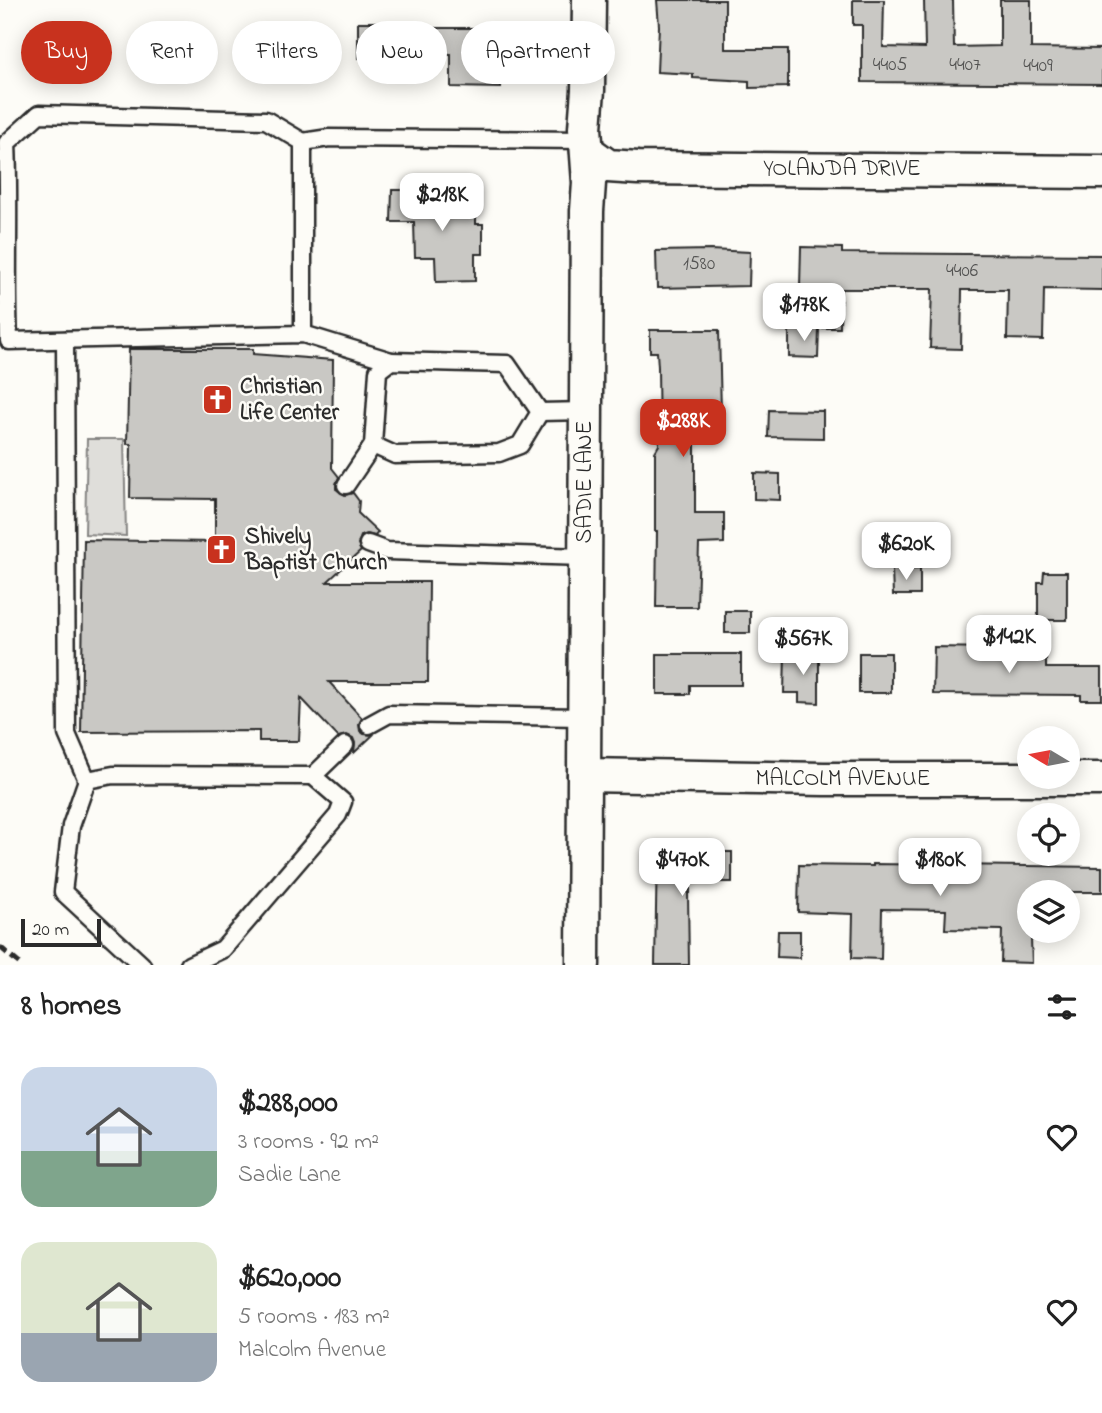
<!DOCTYPE html>
<meta charset="utf-8">
<style>
:root{--surface:#fff;--page:#f2f2f2;--text:#222;--muted:#767676;--accent:#c8321e}
body{margin:0;font-family:"Indie Flower",sans-serif;background:var(--page);color:var(--text);height:100vh;display:flex;flex-direction:column;font-size:26px;white-space:nowrap}
*{box-sizing:border-box;margin:0}
p{font-size:23px;color:var(--muted)}
.icon{flex:none;width:38px;height:38px;fill:none;stroke:currentColor;stroke-width:2;stroke-linecap:round;stroke-linejoin:round}
.map{position:relative;height:965px;overflow:hidden}
.panel{display:flex;flex-direction:column;background:var(--surface);flex:1}
.panel>*{flex:none}
.banner{position:absolute;left:21px;top:21px;width:700px;height:63px;display:flex;gap:14px}
.needle{width:46px;rotate:280deg}
.buttons{position:absolute;left:1017px;top:726px;display:grid;gap:14px}
.buttons a{display:grid;place-items:center;width:63px;height:63px;border-radius:50%;background:var(--surface);box-shadow:0 4px 18px #0003;font-size:35px}
.scale{position:absolute;left:21px;bottom:18px;width:80px;box-sizing:border-box;padding-left:7px;border:4px solid #2b2b2b;border-top:0;font-size:19px;line-height:24px;white-space:nowrap;color:#2b2b2b;-webkit-text-stroke:5px #fdfcf7;paint-order:stroke}
.price{position:absolute;translate:-50% -60px;padding:0 16px;border-radius:14px;background:#fff;color:#222;font-size:23px;line-height:46px;filter:drop-shadow(0 2px 4px #0008)}
.price::after{content:'';position:absolute;left:50%;top:42px;width:21px;height:16px;margin-left:-10px;background:inherit;clip-path:polygon(0 0,100% 0,50% 100%)}
.price.active{background:var(--accent);color:#fff}
ul{padding:0;list-style:none}
li{display:flex;align-items:center;gap:21px;height:175px;padding:0 21px}
li span{display:grid;place-items:center;flex:none;width:196px;height:140px;border-radius:21px;color:#555}
li>.icon{margin-inline-start:auto}
span .icon{width:84px;height:84px;fill:#fffc;stroke-width:1}
li b{font-size:30px}
h2{display:flex;justify-content:space-between;align-items:center;height:84px;padding:0 21px;font-size:30px}
.tag{padding:0 24px;border-radius:32px;background:var(--surface);box-shadow:0 4px 18px #0003;font-size:24px;line-height:63px}
.tag.active{background:var(--accent);color:#fff}
.map>svg:first-child{display:block}
.green{fill:#dfdeda;stroke:#858482;stroke-width:2}
.building{fill:#c9c8c4;stroke:#2b2b2b;stroke-width:2}
.lines{fill:none;stroke-linecap:round;stroke-linejoin:round}
.lane-casing{stroke:#2b2b2b;stroke-width:21}
.street-casing{stroke:#2b2b2b;stroke-width:37}
.lane{stroke:#fdfcf7;stroke-width:16}
.street{stroke:#fdfcf7;stroke-width:32}
.rail{stroke:#2b2b2b;stroke-width:5;stroke-dasharray:10 5;stroke-linecap:butt}
.labels{text-anchor:middle;dominant-baseline:central;stroke-width:5;stroke-linejoin:round;paint-order:stroke}
.number-label{font-size:19px;fill:#525251}
.street-label{font-size:23px;fill:#2b2b2b;stroke:#fdfcf7}
.poi-label{font-size:23px;font-weight:bold;fill:#2b2b2b;stroke:#fdfcf7;text-anchor:start}
</style>
<div class="map">
<svg width="1102" height="965" viewBox="0 0 1102 965">
<rect width="100%" height="100%" fill="#fdfcf7"/>
<filter id="ink" filterUnits="userSpaceOnUse"><feTurbulence type="fractalNoise" baseFrequency=".0143" numOctaves="2"/><feDisplacementMap in="SourceGraphic" scale="14" xChannelSelector="R" yChannelSelector="G"/><feConvolveMatrix kernelMatrix="1 2 1 2 8 2 1 2 1" color-interpolation-filters="sRGB"/></filter>
<g filter="url(#ink)">
<polygon class="green" points="87,439 124,439 126,536 85,534"/>
<g class="building">
<polygon points="657,0 725,0 725,49 788,49 788,87 749,88 749,81 693,78 693,74 657,72 659,26"/>
<polygon points="853,0 884,0 883,47 925,48 924,0 953,0 954,47 1000,46 1000,0 1031,0 1031,48 1102,49 1102,84 862,82 862,25 853,25"/>
<polygon points="358,22 401,22 401,28 501,28 501,88 451,87 451,54 401,55 401,58 358,58"/>
<polygon points="392,190 423,190 422,202 476,202 476,224 483,224 483,254 475,254 475,281 436,282 435,257 415,257 414,222 391,222"/>
<polygon points="801,247 842,248 842,253 1102,255 1102,290 1044,289 1043,340 1007,339 1008,290 962,290 961,349 930,348 932,289 841,289 840,328 799,328"/>
<polygon points="710,250 750,252 749,286 657,288 656,251"/>
<polygon points="789,329 819,329 818,358 789,357"/>
<polygon points="650,330 719,330 721,412 711,412 711,421 695,421 695,513 724,513 724,543 699,544 697,607 656,607 657,531 655,531 655,452 659,445 658,367 657,352 650,352"/>
<polygon points="129,349 253,349 253,354 333,360 332,468 339,477 336,484 336,489 345,495 353,493 359,501 358,513 378,532 375,536 367,534 361,536 358,545 361,551 327,582 429,582 428,682 329,682 362,718 359,724 360,731 364,734 373,735 354,753 355,743 353,738 347,735 338,737 301,698 299,741 259,741 259,731 81,732 84,540 215,542 215,499 130,498 131,444 127,444"/>
<polygon points="769,410 823,411 823,438 768,437"/>
<polygon points="754,473 780,474 780,500 754,499"/>
<polygon points="892,569 920,569 920,595 893,595"/>
<polygon points="1044,572 1067,572 1067,620 1038,620 1038,582 1043,582"/>
<rect x="725" y="611" width="25" height="22"/>
<polygon points="934,647 993,648 994,653 1046,653 1046,668 1102,668 1102,700 1081,700 1081,695 933,694"/>
<rect x="859" y="653" width="32" height="40"/>
<polygon points="657,654 741,654 741,685 690,685 690,694 657,694"/>
<polygon points="785,654 819,654 819,703 799,702 799,693 784,693"/>
<polygon points="657,852 732,852 732,882 690,882 690,893 688,893 689,965 655,965"/>
<polygon points="873,864 1102,867 1102,892 1029,892 1032,963 1001,962 1002,930 945,929 946,910 882,909 881,959 852,958 853,914 798,912 799,865 873,866"/>
<polygon points="778,931 800,931 800,958 777,957"/>
</g>
<g class="lines">
<defs>
<g id="lane">
<polyline points="303,142 329,138 586,140"/>
<path d="M303,334V142L266,120L39,114L7,143C10,209 6,275 9,341L303,334L391,361"/>
<polyline points="65,340 67,734 87,780"/>
<polygon points="391,361 507,364 540,412 520,445 499,453 395,455 373,445 378,371"/>
<polyline points="540,412 586,411"/>
<polyline points="346,485 373,445"/>
<polyline points="368,544 387,551 585,557"/>
<polyline points="369,725 389,714 584,717"/>
<polyline points="142,965 63,892 71,826 87,780 113,775 313,776 345,745"/>
<polyline points="189,965 223,949 338,815 343,802 313,776"/>
</g>
<g id="street">
<polyline points="587,151 608,166 638,168 1102,172"/>
<polyline points="584,775 824,779 1102,779"/>
<polyline points="583,965 587,211 589,183 585,128 588,90 589,0"/>
</g>
</defs>
<use href="#lane" class="lane-casing"/>
<use href="#street" class="street-casing"/>
<use href="#lane" class="lane"/>
<use href="#street" class="street"/>
<polyline class="rail" points="0,947 21,965"/>
</g>
</g>
<defs>
<symbol id="church-square" viewBox="-11 -11 22 22"><rect x="-9" y="-9" width="18" height="18" rx="4" fill="#c8321e" stroke="#fdfcf7"/><path d="M-1.2-6h2.4v3.5h3.3v2.4h-3.3V6h-2.4V-.1h-3.3v-2.4h3.3Z" fill="#fff"/></symbol>
</defs>
<g fill-rule="evenodd">
<use href="#church-square" x="200" y="382" width="35" height="35"/>
<use href="#church-square" x="204" y="532" width="35" height="35"/>
</g>
<g class="labels">
<g class="number-label">
<text x="890" y="65">4405</text>
<text x="965" y="65">4407</text>
<text x="1038" y="66">4409</text>
<text x="699" y="264">1580</text>
<text x="962" y="271">4406</text>
</g>
<g class="street-label">
<text x="842" y="169">YOLANDA DRIVE</text>
<text transform="translate(585 482) rotate(-90)">SADIE LANE</text>
<text x="843" y="779">MALCOLM AVENUE</text>
</g>
<g class="poi-label">
<text x="240" y="387">Christian<tspan x="240" dy="26">Life Center</tspan></text>
<text x="245" y="537">Shively<tspan x="245" dy="26">Baptist Church</tspan></text>
</g>
</g>
</svg>
<div class="buttons">
<a><svg class="needle" viewBox="-14 -14 28 28"><path d="M0-13l5 13h-10z" fill="#e53935"/><path d="M0 13l5-13h-10z" fill="#767676"/></svg></a>
<a><svg class="icon" aria-label="locate" viewBox="0 0 24 24"><circle cx="12" cy="12" r="6"/><path d="M12 2v4M12 18v4M2 12h4M18 12h4"/></svg></a>
<a><svg class="icon" aria-label="layers" viewBox="0 0 24 24"><path d="M12 4l9 5-9 5-9-5zM3 14l9 5 9-5"/></svg></a>
</div>
<div class="scale">20 m</div>
<b class="price" style="left:442px;top:233px">$218K</b>
<b class="price" style="left:804px;top:343px">$178K</b>
<b class="price active" style="left:683px;top:459px">$288K</b>
<b class="price" style="left:906px;top:582px">$620K</b>
<b class="price" style="left:1009px;top:675px">$142K</b>
<b class="price" style="left:803px;top:677px">$567K</b>
<b class="price" style="left:682px;top:898px">$470K</b>
<b class="price" style="left:940px;top:898px">$180K</b>
<div class="banner">
<a class="tag active">Buy</a>
<a class="tag">Rent</a>
<a class="tag">Filters</a>
<a class="tag">New</a>
<a class="tag">Apartment</a>
</div>
</div>
<section class="panel">
<h2>8 homes<svg class="icon" aria-label="filters" viewBox="0 0 24 24"><path d="M4 7h16M4 17h16"/><circle cx="9" cy="7" r="2"/><circle cx="15" cy="17" r="2"/></svg></h2>
<ul>
<li><span style="background:linear-gradient(#c9d6e8 60%,#7fa58c 0)"><svg class="icon" aria-label="home" viewBox="0 0 24 24"><path d="M3 11l9-7 9 7M6 9v11h12V9"/></svg></span><div><b>$288,000</b><p>3 rooms · 92 m²</p><p>Sadie Lane</p></div><svg class="icon" aria-label="heart" viewBox="0 0 24 24"><path d="M12 20l-8-8c-3-5 5-10 8-4 3-6 11-1 8 4z"/></svg></li>
<li><span style="background:linear-gradient(#dfe7d0 65%,#9aa5b1 0)"><svg class="icon" aria-label="home" viewBox="0 0 24 24"><path d="M3 11l9-7 9 7M6 9v11h12V9"/></svg></span><div><b>$620,000</b><p>5 rooms · 183 m²</p><p>Malcolm Avenue</p></div><svg class="icon" aria-label="heart" viewBox="0 0 24 24"><path d="M12 20l-8-8c-3-5 5-10 8-4 3-6 11-1 8 4z"/></svg></li>
</ul>
</section>
